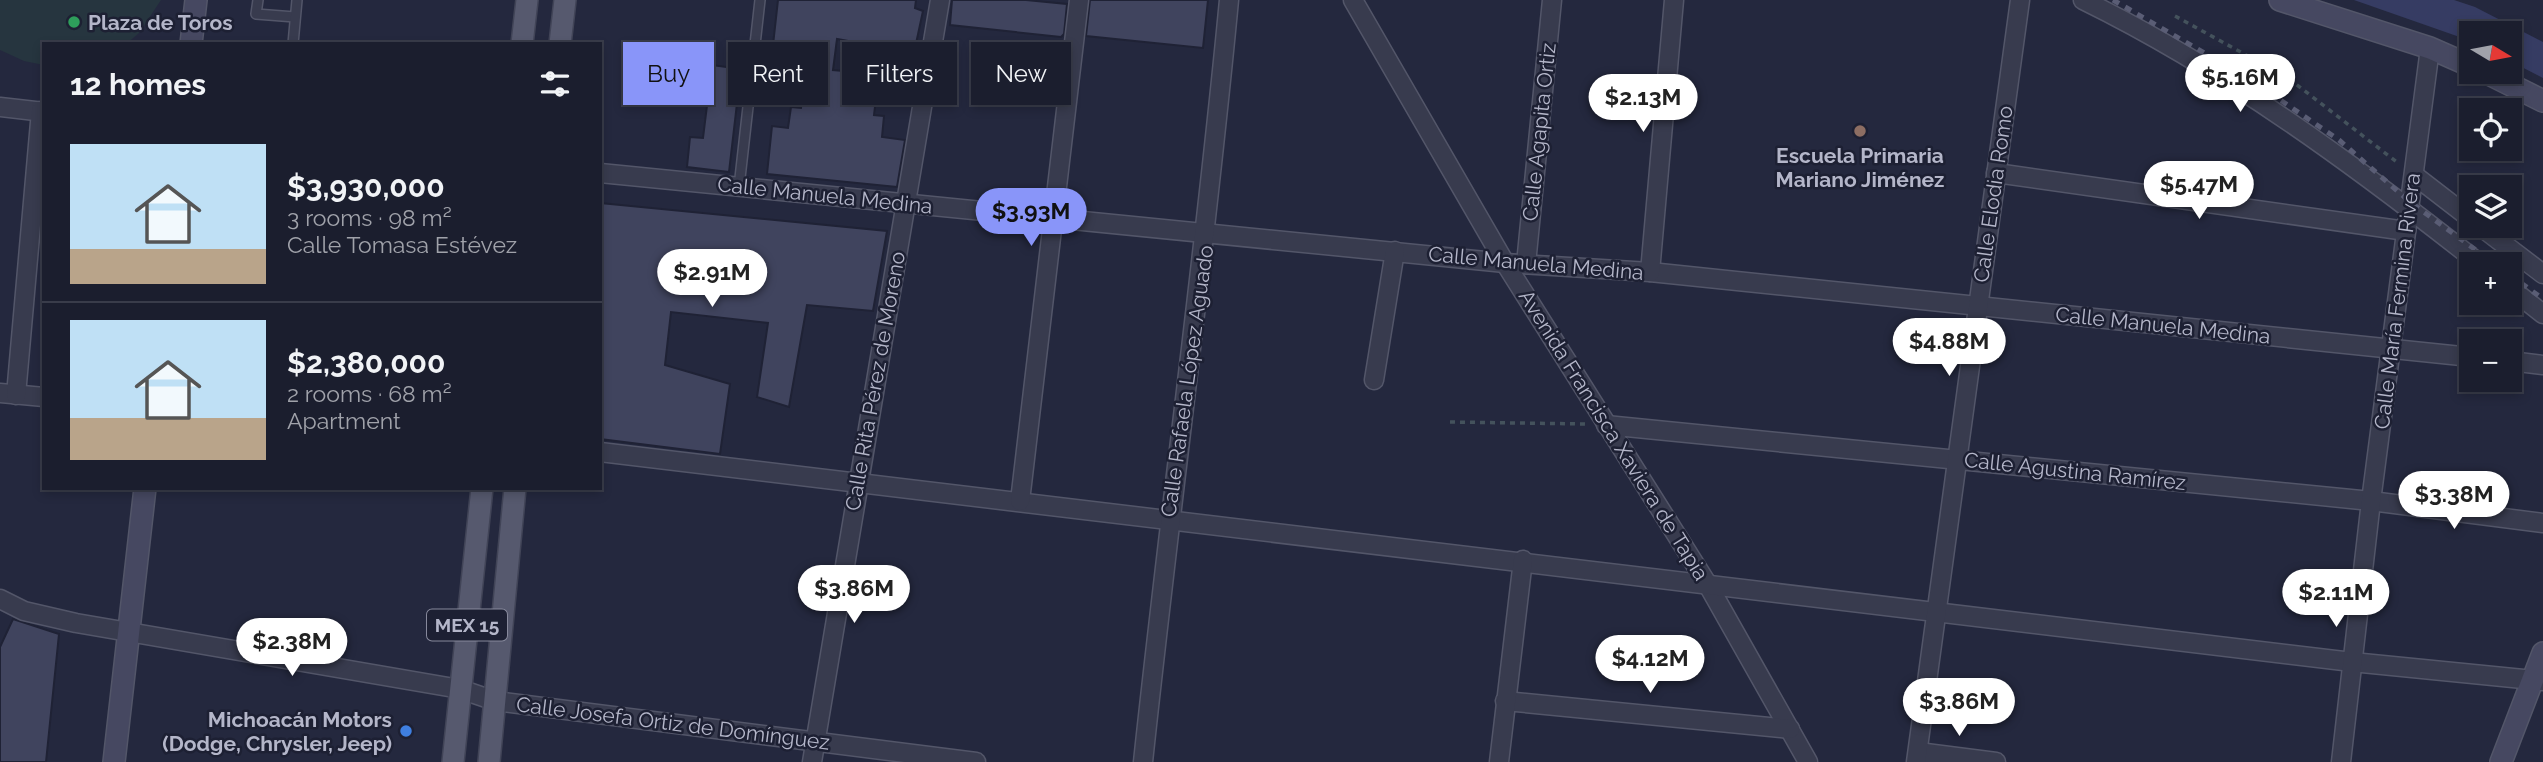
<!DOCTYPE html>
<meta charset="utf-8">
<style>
:root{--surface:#1b1e2e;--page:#242736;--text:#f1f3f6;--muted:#a0a2aa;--line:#393c4a;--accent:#8995f9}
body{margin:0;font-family:Raleway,sans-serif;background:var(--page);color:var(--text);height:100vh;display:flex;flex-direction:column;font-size:26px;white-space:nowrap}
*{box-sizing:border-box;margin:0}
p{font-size:23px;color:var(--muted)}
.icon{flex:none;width:38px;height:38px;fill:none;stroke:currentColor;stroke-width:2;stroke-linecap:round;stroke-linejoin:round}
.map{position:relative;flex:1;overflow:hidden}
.details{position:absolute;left:42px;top:42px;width:560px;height:448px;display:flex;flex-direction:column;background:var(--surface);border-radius:0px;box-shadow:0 4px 10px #0003,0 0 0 2px var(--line)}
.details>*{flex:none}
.hud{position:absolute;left:623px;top:42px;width:665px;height:63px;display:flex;gap:14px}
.needle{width:46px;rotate:100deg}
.controls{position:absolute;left:2459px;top:21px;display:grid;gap:14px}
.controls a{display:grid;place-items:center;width:63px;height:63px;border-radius:0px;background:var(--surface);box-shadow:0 4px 10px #0003,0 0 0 2px var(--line);font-size:35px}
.price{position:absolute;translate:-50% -60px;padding:0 16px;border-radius:24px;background:#fff;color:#222;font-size:23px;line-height:46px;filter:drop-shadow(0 2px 4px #0008)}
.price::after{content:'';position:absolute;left:50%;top:42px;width:21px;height:16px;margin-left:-10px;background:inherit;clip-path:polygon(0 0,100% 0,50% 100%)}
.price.active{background:var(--accent);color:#111}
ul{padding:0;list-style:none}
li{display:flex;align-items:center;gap:21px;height:175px;padding:0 28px}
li+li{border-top:2px solid var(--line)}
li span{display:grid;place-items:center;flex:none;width:196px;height:140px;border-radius:0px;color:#555}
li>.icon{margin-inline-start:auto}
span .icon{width:84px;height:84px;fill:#fffc;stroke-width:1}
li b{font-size:30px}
h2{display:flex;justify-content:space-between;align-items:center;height:84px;padding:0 28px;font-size:30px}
.tag{padding:0 24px;border-radius:0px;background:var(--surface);box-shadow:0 4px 10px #0003,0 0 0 2px var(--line);font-size:24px;line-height:63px}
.tag.active{background:var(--accent);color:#111}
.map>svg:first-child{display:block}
.green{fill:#26353f}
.water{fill:#363c63}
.building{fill:#40445e;stroke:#1f2235;stroke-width:2}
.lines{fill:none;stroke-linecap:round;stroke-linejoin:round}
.lane-casing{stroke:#535669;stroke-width:12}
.street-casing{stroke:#535669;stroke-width:21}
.secondary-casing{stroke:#535669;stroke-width:24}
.primary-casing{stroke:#414457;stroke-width:24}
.path{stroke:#44525c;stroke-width:3.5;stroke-dasharray:5 5;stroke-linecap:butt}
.lane{stroke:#383b4e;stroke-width:9}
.street{stroke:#383b4e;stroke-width:18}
.secondary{stroke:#464861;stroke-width:21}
.primary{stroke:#56596e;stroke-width:21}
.rail{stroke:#5a5d75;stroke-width:5;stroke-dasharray:7 7;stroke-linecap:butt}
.leisure-dot{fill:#2e9e5b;stroke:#1d2033;stroke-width:2.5}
.education-dot{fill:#8d6e63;stroke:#1d2033;stroke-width:2.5}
.shop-dot{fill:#3f7fe0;stroke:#1d2033;stroke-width:2.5}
.labels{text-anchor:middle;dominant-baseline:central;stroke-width:5;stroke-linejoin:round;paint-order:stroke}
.shield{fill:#1d2033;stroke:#87899c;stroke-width:2}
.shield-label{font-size:19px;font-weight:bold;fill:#b4b6c9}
.poi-label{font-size:21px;font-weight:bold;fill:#b4b6c9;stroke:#1d2033;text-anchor:start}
.street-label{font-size:21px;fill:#b4b6c9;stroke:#1d2033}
</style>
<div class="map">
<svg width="2543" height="762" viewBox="0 0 2543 762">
<rect width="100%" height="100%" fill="#24283e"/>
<polygon class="green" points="0,0 161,0 139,33 126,44 44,44 44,65 24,61 0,50"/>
<polygon class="water" points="2354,0 2454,0 2475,7 2543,42 2543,78 2510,61 2510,33 2471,33 2471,41"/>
<g class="building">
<polygon points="778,0 916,0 915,8 923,11 914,53 837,39 833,70 879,74 874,115 884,116 882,137 905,140 897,187 767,174 772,126 788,128 791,107 801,108 807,60 772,54"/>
<polygon points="952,0 1026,0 1067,4 1064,34 1061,37 950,25"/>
<polygon points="1090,0 1208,0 1203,48 1086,36"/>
<polygon points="712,65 741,69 729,172 687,167 690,137 703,138"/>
<polygon points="600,203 887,231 873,311 807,305 789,407 757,397 768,323 671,312 665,365 730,384 720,454 600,439"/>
<polygon points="13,619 59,634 46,762 0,762 0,647"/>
</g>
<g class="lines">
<defs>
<g id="lane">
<polyline points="258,0 256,14 295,17"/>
<polyline points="293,44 297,0"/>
<polyline points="739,187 760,0"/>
</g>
<g id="street">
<polyline points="1353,0 1505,263 1708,585 1808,762"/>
<path d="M2083,0C2226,70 2356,166 2480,264"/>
<polyline points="0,107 44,112"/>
<polyline points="600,173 1505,263 1650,272 2471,357"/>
<polyline points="1996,173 2406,231"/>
<polyline points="2414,175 2471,219"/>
<polyline points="2480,226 2543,274"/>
<polyline points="1526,264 1552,0"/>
<polyline points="1650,272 1674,0"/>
<polyline points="2510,288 2543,314"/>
<polyline points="2510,361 2543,365"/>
<polyline points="1374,380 1395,251"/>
<polyline points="0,393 44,397"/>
<polyline points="16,395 41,111"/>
<polyline points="1606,425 2371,501 2543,523"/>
<polyline points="600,452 2352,662 2543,681"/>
<polyline points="1020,501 1079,0"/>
<polyline points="0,599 24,611 76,623 460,689 495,701 976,762"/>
<polyline points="1505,701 1790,729"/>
<polyline points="1918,752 1996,762"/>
<polyline points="812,762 940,0"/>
<path d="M1143,762C1170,508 1205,255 1229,0"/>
<polyline points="1499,762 1523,560"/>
<polyline points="1916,762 2020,0"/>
<polyline points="2341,762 2371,501 2430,48"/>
</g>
<g id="secondary">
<polyline points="2280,0 2430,48 2471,66"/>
<polyline points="191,44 196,0"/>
<polyline points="2485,72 2543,101"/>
<polyline points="114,762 145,488"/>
<polyline points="2501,762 2543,653"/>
</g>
<g id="primary">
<polyline points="522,44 527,0"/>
<polyline points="560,44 565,0"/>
<polyline points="453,762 482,488"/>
<polyline points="489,762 515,488"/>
</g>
</defs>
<use href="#lane" class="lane-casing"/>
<use href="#street" class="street-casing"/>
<use href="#secondary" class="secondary-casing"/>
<use href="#primary" class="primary-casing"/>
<g class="path">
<polyline points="2175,16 2288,78 2398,163"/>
<polyline points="1450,422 1587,424"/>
</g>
<use href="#lane" class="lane"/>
<use href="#street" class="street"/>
<use href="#secondary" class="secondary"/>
<use href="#primary" class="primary"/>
<g class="rail">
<polyline points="2113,0 2251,80 2339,140 2410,202 2495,264"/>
<polyline points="2510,275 2543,299"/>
</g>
</g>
<circle class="leisure-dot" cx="74" cy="22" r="7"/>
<circle class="education-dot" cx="1860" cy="131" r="7"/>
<circle class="shop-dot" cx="406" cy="731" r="7"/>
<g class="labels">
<rect class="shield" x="427" y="609.5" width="80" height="31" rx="5"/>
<g class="shield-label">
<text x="467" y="625">MEX 15</text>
</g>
<g class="poi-label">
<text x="88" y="22">Plaza de Toros</text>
<text x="1860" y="155" text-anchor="middle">Escuela Primaria<tspan x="1860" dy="24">Mariano Jiménez</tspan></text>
<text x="392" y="719" text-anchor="end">Michoacán Motors<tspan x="392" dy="24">(Dodge, Chrysler, Jeep)</tspan></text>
</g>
<g class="street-label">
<text transform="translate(1539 132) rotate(-84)">Calle Agapita Ortiz</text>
<text transform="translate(1993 194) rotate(-82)">Calle Elodia Romo</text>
<text transform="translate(825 195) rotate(6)">Calle Manuela Medina</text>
<text transform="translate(1536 263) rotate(5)">Calle Manuela Medina</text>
<text transform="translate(2397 301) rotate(-83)">Calle María Fermina Rivera</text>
<text transform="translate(2163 325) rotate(6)">Calle Manuela Medina</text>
<text transform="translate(875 381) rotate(-80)">Calle Rita Pérez de Moreno</text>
<text transform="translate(1187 381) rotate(-82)">Calle Rafaela López Aguado</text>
<text transform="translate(1614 435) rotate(58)">Avenida Francisca Xaviera de Tapia</text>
<text transform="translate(2075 471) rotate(6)">Calle Agustina Ramírez</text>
<text transform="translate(673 723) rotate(7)">Calle Josefa Ortiz de Domínguez</text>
</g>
</g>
</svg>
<div class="controls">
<a><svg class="needle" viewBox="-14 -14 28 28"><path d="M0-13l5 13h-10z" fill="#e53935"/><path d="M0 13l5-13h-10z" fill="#a0a2aa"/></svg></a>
<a><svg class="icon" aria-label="locate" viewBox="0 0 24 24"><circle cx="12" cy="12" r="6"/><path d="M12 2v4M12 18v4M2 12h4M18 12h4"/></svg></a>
<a><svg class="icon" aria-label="layers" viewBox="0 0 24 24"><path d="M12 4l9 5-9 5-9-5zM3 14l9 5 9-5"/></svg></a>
<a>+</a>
<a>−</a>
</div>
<b class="price" style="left:2240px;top:114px">$5.16M</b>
<b class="price" style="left:1643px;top:134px">$2.13M</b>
<b class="price" style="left:2199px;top:221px">$5.47M</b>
<b class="price active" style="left:1031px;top:248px">$3.93M</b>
<b class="price" style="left:712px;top:309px">$2.91M</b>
<b class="price" style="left:1949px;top:378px">$4.88M</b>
<b class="price" style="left:2454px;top:531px">$3.38M</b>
<b class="price" style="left:854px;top:625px">$3.86M</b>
<b class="price" style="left:2336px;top:629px">$2.11M</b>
<b class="price" style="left:292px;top:678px">$2.38M</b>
<b class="price" style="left:1650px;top:695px">$4.12M</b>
<b class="price" style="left:1959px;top:738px">$3.86M</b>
<div class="hud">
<a class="tag active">Buy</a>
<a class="tag">Rent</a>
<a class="tag">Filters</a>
<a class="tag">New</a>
</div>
<section class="details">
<h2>12 homes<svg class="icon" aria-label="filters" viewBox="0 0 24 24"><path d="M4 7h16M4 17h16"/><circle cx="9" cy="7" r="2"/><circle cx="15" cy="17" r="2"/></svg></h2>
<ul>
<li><span style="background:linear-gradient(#bfe0f5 75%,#b9a48a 0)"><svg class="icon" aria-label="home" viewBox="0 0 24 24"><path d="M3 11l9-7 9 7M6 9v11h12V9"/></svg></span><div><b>$3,930,000</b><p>3 rooms · 98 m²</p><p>Calle Tomasa Estévez</p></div></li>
<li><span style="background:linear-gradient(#bfe0f5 70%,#b9a48a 0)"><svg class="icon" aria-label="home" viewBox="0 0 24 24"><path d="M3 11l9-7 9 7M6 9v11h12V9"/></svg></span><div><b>$2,380,000</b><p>2 rooms · 68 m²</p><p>Apartment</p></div></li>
</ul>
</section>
</div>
